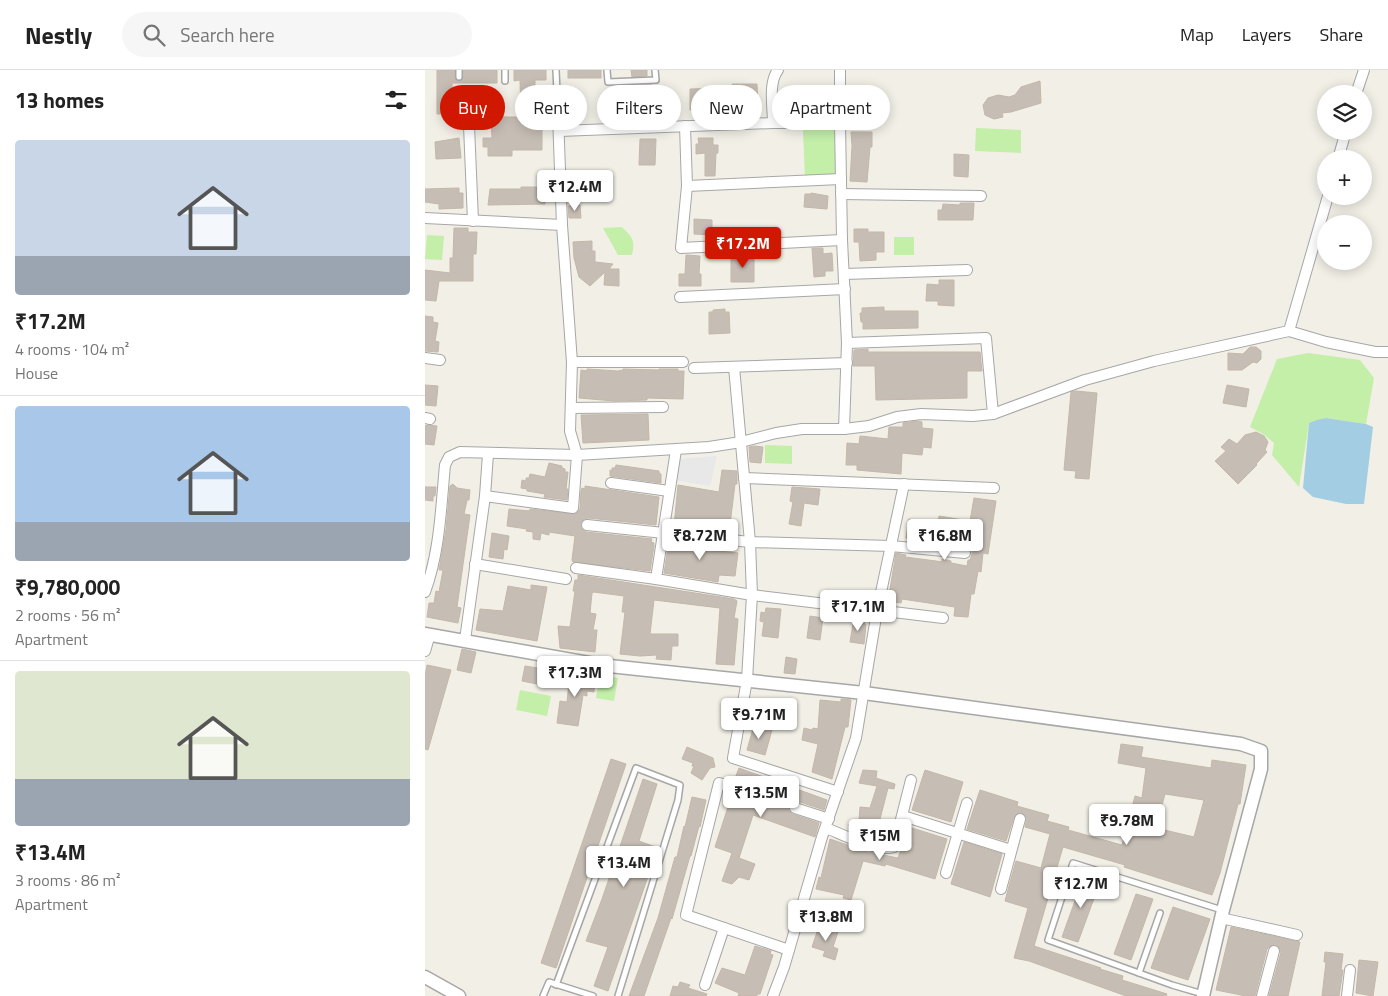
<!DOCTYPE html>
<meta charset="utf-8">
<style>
:root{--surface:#fff;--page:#f6f6f6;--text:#222;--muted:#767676;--line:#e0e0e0;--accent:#d01800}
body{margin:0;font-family:"Titillium Web",sans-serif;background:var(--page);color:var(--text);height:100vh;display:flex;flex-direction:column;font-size:19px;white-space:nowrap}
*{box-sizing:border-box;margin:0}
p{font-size:16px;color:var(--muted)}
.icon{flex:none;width:28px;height:28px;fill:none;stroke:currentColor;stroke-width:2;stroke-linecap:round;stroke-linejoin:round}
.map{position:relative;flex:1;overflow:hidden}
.side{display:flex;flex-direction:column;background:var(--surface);width:425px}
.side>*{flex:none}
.banner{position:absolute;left:15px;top:15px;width:475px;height:45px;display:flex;gap:10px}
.controls{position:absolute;left:892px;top:15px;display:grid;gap:10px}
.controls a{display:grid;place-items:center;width:55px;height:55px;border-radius:50%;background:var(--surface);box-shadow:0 2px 12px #0003;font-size:25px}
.price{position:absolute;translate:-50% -42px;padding:0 11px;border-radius:5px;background:#fff;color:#222;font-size:16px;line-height:32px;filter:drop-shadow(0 1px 2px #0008)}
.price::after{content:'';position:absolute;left:50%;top:30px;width:15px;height:11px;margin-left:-8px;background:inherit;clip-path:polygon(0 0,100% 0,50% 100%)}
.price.selected{background:var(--accent);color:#fff}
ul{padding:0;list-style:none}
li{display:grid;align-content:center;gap:10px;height:265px;padding:0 15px}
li+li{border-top:1px solid var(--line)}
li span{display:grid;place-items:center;height:155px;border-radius:5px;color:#555}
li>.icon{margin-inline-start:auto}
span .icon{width:90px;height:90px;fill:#fffc;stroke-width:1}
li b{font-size:21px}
h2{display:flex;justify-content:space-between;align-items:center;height:60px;padding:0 15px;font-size:21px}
.pill{padding:0 18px;border-radius:22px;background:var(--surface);box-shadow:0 2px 12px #0003;font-size:18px;line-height:45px}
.pill.selected{background:var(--accent);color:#fff}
header{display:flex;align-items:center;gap:30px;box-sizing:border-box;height:70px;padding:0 25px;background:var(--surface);border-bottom:1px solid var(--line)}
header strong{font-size:24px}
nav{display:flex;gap:28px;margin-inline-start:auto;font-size:18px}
.search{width:350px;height:45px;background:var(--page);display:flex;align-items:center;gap:12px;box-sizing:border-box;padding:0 18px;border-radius:28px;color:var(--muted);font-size:19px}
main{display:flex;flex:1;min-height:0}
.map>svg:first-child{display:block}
.grass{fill:#c3efa9}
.parking{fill:#e8e8e8}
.water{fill:#a3cde2}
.building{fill:#c6beb5;stroke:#c4b7a7;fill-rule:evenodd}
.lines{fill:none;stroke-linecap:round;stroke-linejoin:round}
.service-casing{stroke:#a7a7a7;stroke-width:8}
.minor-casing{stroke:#a7a7a7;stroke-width:12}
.tertiary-casing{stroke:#a7a7a7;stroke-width:15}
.service{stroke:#fff;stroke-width:5}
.minor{stroke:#fff;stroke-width:10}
.tertiary{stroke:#fff;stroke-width:12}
</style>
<header>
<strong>Nestly</strong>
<div class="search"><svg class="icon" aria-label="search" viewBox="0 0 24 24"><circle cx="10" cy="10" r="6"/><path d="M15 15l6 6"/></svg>Search here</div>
<nav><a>Map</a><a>Layers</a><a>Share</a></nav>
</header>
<main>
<section class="side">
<h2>13 homes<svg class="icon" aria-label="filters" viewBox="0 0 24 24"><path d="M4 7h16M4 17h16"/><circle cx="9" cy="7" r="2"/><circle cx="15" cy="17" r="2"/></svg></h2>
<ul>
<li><span style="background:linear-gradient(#c9d6e8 75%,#9aa5b1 0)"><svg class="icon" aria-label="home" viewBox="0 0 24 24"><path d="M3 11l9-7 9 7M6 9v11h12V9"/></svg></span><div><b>₹17.2M</b><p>4 rooms · 104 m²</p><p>House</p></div></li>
<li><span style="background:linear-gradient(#a9c7e8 75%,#9aa5b1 0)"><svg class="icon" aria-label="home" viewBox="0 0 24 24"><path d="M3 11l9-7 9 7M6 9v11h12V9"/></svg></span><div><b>₹9,780,000</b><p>2 rooms · 56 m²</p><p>Apartment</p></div></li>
<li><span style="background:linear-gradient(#dfe7d0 70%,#9aa5b1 0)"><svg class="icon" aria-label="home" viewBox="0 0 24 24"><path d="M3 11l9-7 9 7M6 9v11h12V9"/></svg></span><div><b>₹13.4M</b><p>3 rooms · 86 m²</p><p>Apartment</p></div></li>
</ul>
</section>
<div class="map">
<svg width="963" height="926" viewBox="0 0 963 926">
<rect width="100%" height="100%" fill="#f1efe6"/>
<g class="grass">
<polygon points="409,58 411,106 380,107 378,60"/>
<polygon points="551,58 596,60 596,83 550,81"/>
<path d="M197,157C208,168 210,170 207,185H193L178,158Z"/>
<polygon points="2,165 19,166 17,190 0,189"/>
<rect x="469" y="167" width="20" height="18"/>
<polygon points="883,283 935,290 949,308 941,354 901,348 884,353 874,417 847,385 849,373 838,364 825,357 852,289"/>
<polygon points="340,375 367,376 367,394 340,393"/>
<polygon points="175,605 193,608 189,631 171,628"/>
<polygon points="95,620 126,626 122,646 91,640"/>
</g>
<polygon class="parking" points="292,386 285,416 249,410 253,389"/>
<polygon class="water" points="901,348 941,354 948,357 939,434 921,434 888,427 878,418 884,353 892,350"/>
<g class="building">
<polygon points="12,0 30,0 30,9 34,11 38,9 38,0 72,0 72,13 27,13 27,44 12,44"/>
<polygon points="89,0 121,0 121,10 110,10 110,54 117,54 117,80 87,80 87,86 63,86 63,77 58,77 58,68 67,68 66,47 96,47 95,10 89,11"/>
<rect x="143" y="0" width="33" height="8"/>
<polygon points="206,0 222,0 222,6 207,7"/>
<polygon points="615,11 616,33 586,42 577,43 578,47 569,49 560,45 558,35 563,28 573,25 584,27 590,25 596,17"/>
<polygon points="307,14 332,14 333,40 265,40 265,19 307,18"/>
<polygon points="207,15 227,15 229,39 208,39"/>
<polygon points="426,62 447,62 447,77 445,77 442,112 425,111 427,76"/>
<polygon points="34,68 36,88 11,89 10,72"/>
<polygon points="273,68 288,68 288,75 293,75 293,83 291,83 290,106 280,106 280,83 271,84 271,74 274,74"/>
<polygon points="215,69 231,69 230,95 214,95"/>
<polygon points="529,84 544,85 543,107 529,106"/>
<polygon points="96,117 120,117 120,134 63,135 65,119 96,119"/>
<polygon points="34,118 34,123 38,123 38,138 14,139 14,134 0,132 0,119"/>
<polygon points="386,123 403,126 402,139 379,137 380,124 386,124"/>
<polygon points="535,133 549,133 548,150 513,150 513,140 517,140 518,134 535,135"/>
<polygon points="155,135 156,148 144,148 143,136"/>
<polygon points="269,149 287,150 287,165 269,164"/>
<polygon points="29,158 43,158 43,162 52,162 51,184 48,184 48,211 14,211 11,231 0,230 0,200 25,203 25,188 28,188"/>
<polygon points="429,159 443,159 443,162 459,162 459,182 451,182 451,190 435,191 434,172 429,172"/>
<polygon points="167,171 167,181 170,181 170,192 188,194 184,199 194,199 194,216 179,215 180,202 165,216 154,207 149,188 148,172"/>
<polygon points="387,178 398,178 398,184 407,183 408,201 400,201 400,206 389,207"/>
<polygon points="261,185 275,186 274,204 276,204 276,216 254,216 254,204 260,204"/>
<polygon points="329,185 329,212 306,212 306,186"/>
<polygon points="514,210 529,210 529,236 513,235 513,231 501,231 502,214 514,215"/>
<polygon points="459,237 459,241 493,241 493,258 438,259 438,252 436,252 435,243 437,243 437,238"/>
<polygon points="300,239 300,242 304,242 305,263 284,264 284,242 288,242 288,240"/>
<polygon points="0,246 8,247 8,252 13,253 10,271 14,272 13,282 0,281"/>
<polygon points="825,277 831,277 836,281 836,289 832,293 828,292 817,300 803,300 803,283 818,284"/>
<polygon points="443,279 443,282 555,282 557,301 542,301 542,328 451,330 450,296 428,296 429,280"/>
<polygon points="162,299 193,301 198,300 198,299 234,300 234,299 253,299 253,301 259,301 258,329 222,328 222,330 189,331 154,328 156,300 162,301"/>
<polygon points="0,315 13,316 11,336 0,335"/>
<polygon points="802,315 824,319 821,337 798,333"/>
<polygon points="651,321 672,323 664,409 650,408 651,401 639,400 646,322"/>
<polygon points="223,344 224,370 158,373 156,345"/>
<polygon points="493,351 497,352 497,358 508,359 506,378 498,377 497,385 477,383 476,404 432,400 432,395 421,395 422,373 434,374 435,366 463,369 464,357 478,357 478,353"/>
<polygon points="2,355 12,356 9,375 0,374 0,356"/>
<polygon points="831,362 839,366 843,372 840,380 842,382 831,394 832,395 813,414 790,391 801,381 796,377 804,369 812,374 820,365"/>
<polygon points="329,376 338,377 336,393 325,392 324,377"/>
<polygon points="124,393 137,396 137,398 140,399 140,402 143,402 141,419 143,419 142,430 119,427 120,424 102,421 102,419 96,418 97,410 101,411 101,408 104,408 105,404 120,407"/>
<polygon points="191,395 234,401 234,403 236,404 236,413 185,406 185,400 187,401 187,398 190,398"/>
<polygon points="297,400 312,401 312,414 310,414 304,463 250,457 249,456 253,415 294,422"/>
<polygon points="28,414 32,418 45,420 44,430 42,430 39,444 45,445 32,537 36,538 33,553 2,547 4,533 9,533 11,521 14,522 18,500 14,500 21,460 25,416"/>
<polygon points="160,416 234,427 231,455 163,448 159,449 155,454 156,458 161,462 227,469 226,472 229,473 229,476 225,501 148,492 147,490 150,466 124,462 124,465 116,463 115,470 108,469 108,462 101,461 102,459 82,456 84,439 104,441 105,439 151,444 155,439 156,421 157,418 160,419"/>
<polygon points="0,417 11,417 10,426 8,426 8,431 0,430"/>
<polygon points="367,417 395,419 393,435 379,433 376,456 364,454 368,432 365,431"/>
<polygon points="549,428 571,431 563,484 558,483 556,502 553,501 549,524 546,524 543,547 529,546 530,537 477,529 476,533 463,531 471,483 481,485 480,487 511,491 517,492 517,489 526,491 526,493 542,496 543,490 545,490 547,484 548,473 503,467 502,472 481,468 484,449 513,453 514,446 545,451"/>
<polygon points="67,463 84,466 82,480 79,479 78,489 64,487"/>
<polygon points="249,471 291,475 291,480 293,481 313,483 310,506 294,505 293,512 239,503 243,477 245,477 245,474 248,475"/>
<polygon points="153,505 309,529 312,531 309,548 313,549 309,595 291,594 295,538 229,530 225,564 253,564 253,576 247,576 246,590 231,589 232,585 215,586 195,584 200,542 197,542 199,526 169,522 167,523 165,543 171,544 168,560 172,560 170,582 135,578 133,556 145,557 150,521 148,521 150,510 153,510"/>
<polygon points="106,515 122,517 112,571 51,560 55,539 78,541 83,516 106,520"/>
<polygon points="341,538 356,539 353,568 337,566 339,552 335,551 336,542 340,543"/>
<polygon points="385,546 398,548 395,570 382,568"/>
<polygon points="429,548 438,551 441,555 439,574 425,572"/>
<polygon points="37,579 51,582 46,603 32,600"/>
<polygon points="361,587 372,589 370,604 359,603"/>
<polygon points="2,595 26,600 3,680 0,679 0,606"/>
<polygon points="100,596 126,600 122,616 97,611"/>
<polygon points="145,603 164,604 164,606 170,607 169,622 162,621 162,626 158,625 153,656 132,653 135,631 142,632"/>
<polygon points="416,629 426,630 423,657 420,657 407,709 387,702 393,674 377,670 379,658 387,660 388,658 393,659 395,630 416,632"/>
<polygon points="329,655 347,660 340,685 322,680"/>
<path d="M696,674L718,677L716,687L786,698L787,690L821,695L815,734H813L795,803L787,825L699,797L700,795L638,777L609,876L676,898L675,899L698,906L697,910L742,924L741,926H701L604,891L589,888L603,838L580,831L587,805L591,791L616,798L625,764L600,757L602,748L596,742L591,744L589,747L581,771L542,759L555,720L593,732L592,736L624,745L622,751L644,757L643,760L697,775L710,726L717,728L721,698L693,693ZM740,724L779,730L769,767L731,758Z"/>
<polygon points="262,677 288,688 290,697 285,698 277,710 266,703 269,696 267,696 268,693 257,689"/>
<polygon points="186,689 201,694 131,898 116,893"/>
<polygon points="314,698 402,730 399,740 372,731 368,731 364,735 363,740 367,744 394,753 390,767 328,745 314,788 330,794 324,810 314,807 307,814 297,811 307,783 290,777 303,737 299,736 304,724 327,731 333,729 336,726 334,720 332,718 309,711"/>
<polygon points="438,700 452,701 451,708 470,714 469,719 463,718 454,753 448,754 447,760 423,755 434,750 435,737 445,738 452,716 434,713"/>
<polygon points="500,700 538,712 526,752 487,740"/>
<polygon points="218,709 232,714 214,771 233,778 183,921 169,916 183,877 161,871 177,829"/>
<polygon points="267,727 281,730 275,757 274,756 266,786 265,786 247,849 246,848 219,926 204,926 233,848 250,787 252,787 259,756 260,757"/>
<polygon points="484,757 522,769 510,809 461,794 460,796 438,791 426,830 418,828 419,825 391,819 394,807 396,808 405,769 443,782 473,788"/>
<polygon points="539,772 577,784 565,827 526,814"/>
<polygon points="659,806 675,812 653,872 637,867"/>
<polygon points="711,824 728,829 706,890 689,884"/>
<polygon points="748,837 785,849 763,910 726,898"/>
<polygon points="394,856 413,862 408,877 413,879 410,890 398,886 400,881 387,877"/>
<polygon points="806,857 875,872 863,926 844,926 856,882 854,877 850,874 845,876 842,879 830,926 821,926 791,920"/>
<polygon points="330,876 346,881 345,884 348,885 335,924 332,924 332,926 313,926 314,923 290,913 297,898 320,905"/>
<polygon points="900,882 918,884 916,900 918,900 914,926 897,926 901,892 899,892"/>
<polygon points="934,890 953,892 948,926 931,923"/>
<polygon points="255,912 265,915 263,918 282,924 281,926 245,926 248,916 253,917"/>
</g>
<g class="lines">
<defs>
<g id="service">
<polyline points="34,0 34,7"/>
<polyline points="80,0 80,11"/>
<polyline points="131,0 133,45"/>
<polyline points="182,0 183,12 231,10 230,0"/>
<polyline points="714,903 735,843"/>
<polyline points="131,915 211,698 255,715 253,730 193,926"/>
<polyline points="778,924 747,915 623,870 648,793 797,840"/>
<polyline points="118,926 124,912 168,926"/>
</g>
<g id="minor">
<polyline points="931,24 939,0"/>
<path d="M348,53C348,37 343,13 353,0"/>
<polyline points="260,56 262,116 256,178 417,170"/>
<polyline points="134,61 348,53 415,53 415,0"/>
<polyline points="913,89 921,61"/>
<polyline points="262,116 416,109"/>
<polyline points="416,124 556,126"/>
<polyline points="0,148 137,155"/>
<polyline points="48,151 43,32 44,27 54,23"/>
<polyline points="420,204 542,200"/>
<polyline points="255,227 420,219"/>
<polyline points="864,261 903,126"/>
<polyline points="0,288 15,290"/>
<polyline points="147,292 258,292"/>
<polyline points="309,297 325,472 327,525 322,610 308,688 413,722"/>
<polyline points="269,298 422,293"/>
<polyline points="146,338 238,337"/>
<polyline points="568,344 660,310 729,291 864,261 901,272 950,282 963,282"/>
<polyline points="0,348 5,349"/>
<polyline points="419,359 422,273"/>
<polyline points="251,380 231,509 327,525 518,548"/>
<polyline points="319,408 569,418"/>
<polyline points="186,413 244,421"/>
<polyline points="60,426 63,384"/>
<polyline points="162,455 325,472 466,476 540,483"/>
<polyline points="50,494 141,509"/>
<polyline points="151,498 231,509"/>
<path d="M0,522C15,481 16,437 20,395L24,387L35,382L152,385L284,377L316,372L351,363L377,359H419L444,356L472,347L496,344L548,346L568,344L561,268L422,273L417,170L415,53"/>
<polyline points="40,570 60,426 148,438 152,385 145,361 147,292 137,155 133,45"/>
<polyline points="0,581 5,564"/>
<polyline points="329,724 294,713 261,845 364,880"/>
<polyline points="370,738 404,749"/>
<polyline points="478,746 586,780"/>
<path d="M401,758C417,764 453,783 469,777L486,710"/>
<polyline points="521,803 542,733"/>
<polyline points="576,819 595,749"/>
<polyline points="796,848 872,865"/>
<polyline points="280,915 299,858"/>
<polyline points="348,926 359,897 397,767 431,668 452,541 479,414"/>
<polyline points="837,926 849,881"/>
<polyline points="922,926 925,900"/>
</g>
<g id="tertiary">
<polyline points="0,564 175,595 439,623 816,674 836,681 836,699 798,840 778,926"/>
<polyline points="0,907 34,926"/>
</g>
</defs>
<use href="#service" class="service-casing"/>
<use href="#minor" class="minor-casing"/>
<use href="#tertiary" class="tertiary-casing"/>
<use href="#service" class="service"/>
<use href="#minor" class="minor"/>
<use href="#tertiary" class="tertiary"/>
</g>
</svg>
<div class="controls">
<a><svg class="icon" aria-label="layers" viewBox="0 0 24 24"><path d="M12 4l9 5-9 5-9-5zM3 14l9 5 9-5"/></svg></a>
<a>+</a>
<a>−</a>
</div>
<b class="price" style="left:150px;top:142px">₹12.4M</b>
<b class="price selected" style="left:318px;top:199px">₹17.2M</b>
<b class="price" style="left:275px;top:491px">₹8.72M</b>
<b class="price" style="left:520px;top:491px">₹16.8M</b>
<b class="price" style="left:433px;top:562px">₹17.1M</b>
<b class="price" style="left:150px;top:628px">₹17.3M</b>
<b class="price" style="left:334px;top:670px">₹9.71M</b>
<b class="price" style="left:336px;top:748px">₹13.5M</b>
<b class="price" style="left:702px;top:776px">₹9.78M</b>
<b class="price" style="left:455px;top:791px">₹15M</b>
<b class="price" style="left:199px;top:818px">₹13.4M</b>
<b class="price" style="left:656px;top:839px">₹12.7M</b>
<b class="price" style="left:401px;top:872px">₹13.8M</b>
<div class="banner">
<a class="pill selected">Buy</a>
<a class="pill">Rent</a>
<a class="pill">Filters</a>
<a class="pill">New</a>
<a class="pill">Apartment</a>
</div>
</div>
</main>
